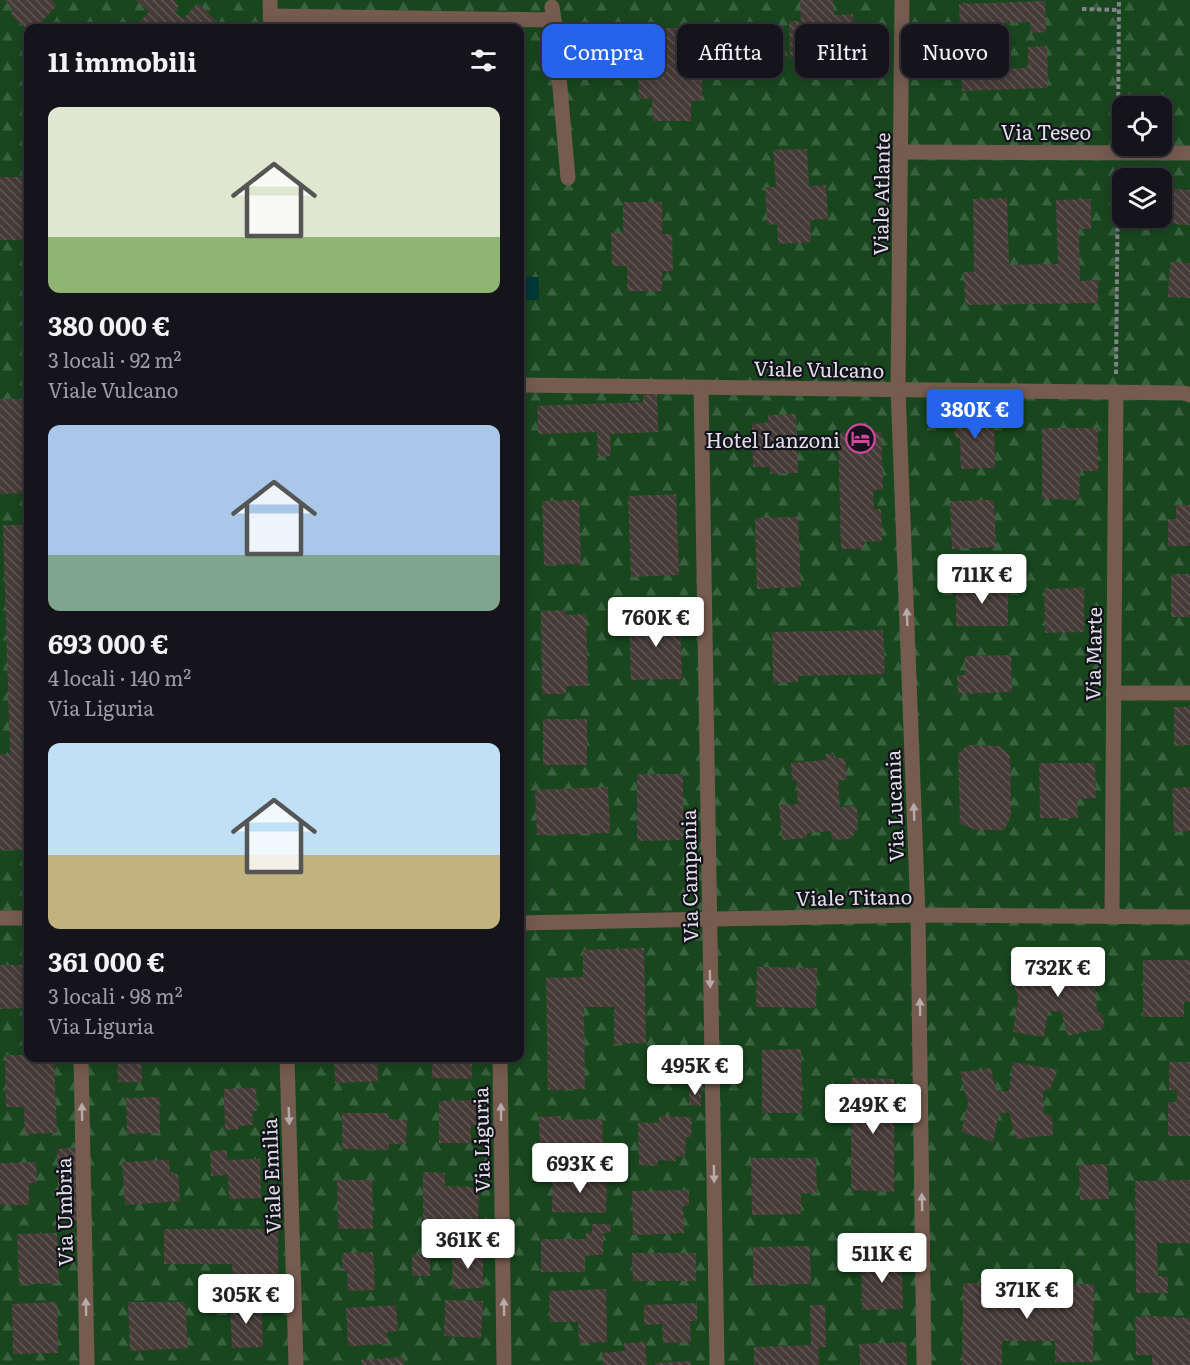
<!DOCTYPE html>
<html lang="it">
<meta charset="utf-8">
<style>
:root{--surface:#15141b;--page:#1e1d24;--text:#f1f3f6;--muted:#9d9ea3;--line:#34333a;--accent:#2563eb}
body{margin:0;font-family:Literata,serif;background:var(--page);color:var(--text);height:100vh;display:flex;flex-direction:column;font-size:22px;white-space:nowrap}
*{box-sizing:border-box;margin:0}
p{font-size:20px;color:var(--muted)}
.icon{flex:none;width:33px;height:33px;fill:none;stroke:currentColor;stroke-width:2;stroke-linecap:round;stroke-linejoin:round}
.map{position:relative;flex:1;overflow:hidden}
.sheet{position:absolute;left:24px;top:24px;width:500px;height:1038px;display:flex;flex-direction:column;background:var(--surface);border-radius:12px;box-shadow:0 3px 15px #0003,0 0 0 2px var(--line)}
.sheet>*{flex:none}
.top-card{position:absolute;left:542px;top:24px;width:558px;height:54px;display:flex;gap:12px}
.fabs{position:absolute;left:1112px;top:96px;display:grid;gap:12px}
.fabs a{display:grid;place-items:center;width:60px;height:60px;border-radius:12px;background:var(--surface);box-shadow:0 3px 15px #0003,0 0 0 2px var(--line);font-size:30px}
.price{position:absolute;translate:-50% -51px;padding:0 14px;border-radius:6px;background:#fff;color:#222;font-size:20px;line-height:39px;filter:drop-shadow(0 2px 3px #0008)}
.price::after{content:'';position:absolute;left:50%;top:36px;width:18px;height:14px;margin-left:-9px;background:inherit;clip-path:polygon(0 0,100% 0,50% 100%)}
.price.active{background:var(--accent);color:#fff}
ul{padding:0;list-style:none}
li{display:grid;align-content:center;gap:12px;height:318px;padding:0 24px}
li span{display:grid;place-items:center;height:186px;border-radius:12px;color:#555}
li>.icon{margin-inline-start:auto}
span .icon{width:108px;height:108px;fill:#fffc;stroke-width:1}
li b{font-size:26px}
h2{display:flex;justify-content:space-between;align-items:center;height:72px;padding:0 24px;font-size:26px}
.pill{padding:0 21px;border-radius:12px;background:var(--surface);box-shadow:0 3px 15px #0003,0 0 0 2px var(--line);font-size:21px;line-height:54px}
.pill.active{background:var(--accent);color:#fff}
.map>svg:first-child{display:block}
.forest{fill:url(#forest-firs);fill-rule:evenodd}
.water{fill:#003838}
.building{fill:url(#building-back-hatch)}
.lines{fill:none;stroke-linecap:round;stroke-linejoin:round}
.path{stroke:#83828a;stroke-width:4;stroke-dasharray:4.5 3;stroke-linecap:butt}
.minor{stroke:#765b4f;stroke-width:15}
.tertiary{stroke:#765b4f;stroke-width:15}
.oneway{fill:#b6abaa}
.labels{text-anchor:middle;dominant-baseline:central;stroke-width:4.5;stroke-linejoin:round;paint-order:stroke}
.street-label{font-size:20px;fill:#e0e0e7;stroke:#13121b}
.poi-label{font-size:20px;fill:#e0e0e7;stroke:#13121b;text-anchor:end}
</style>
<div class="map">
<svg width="1190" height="1365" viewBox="0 0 1190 1365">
<defs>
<pattern id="forest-firs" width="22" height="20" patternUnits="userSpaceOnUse" patternTransform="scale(1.5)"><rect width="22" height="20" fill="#18471e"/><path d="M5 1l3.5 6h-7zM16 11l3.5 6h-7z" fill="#39613f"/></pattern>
<pattern id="building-back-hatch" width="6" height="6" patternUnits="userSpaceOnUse" patternTransform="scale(1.5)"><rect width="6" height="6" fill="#473b38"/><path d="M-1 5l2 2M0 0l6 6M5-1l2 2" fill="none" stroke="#615755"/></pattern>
</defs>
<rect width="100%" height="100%" fill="#1c1b24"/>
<path class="forest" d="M0,0H1190V1365H0ZM28,28H519V1058H28ZM1122,106H1161V146H1122ZM1122,178H1161V218H1122Z"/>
<polygon class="water" points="519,262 520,277 539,277 539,300 519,300"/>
<g class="building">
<polygon points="4,0 51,0 57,5 36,28 28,28 28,30 10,14 14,9"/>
<polygon points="136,0 174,0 179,6 174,11 183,19 198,3 224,28 133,28 149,12"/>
<polygon points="800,0 833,0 834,15 853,14 854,54 835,55 836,76 801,77 801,58 790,58 789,21 801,21"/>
<polygon points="1045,1 1046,32 1031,33 1030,22 998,23 999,54 993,54 994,69 1028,68 1028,47 1047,46 1048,88 962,91 959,4"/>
<polygon points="653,28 691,28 691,62 702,62 702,100 691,101 691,121 653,121 652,98 639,99 638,62 654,62"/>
<polygon points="807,149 809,186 826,185 828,219 810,220 811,242 778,244 777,224 767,225 765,187 776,187 773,150"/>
<rect x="0" y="177" width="28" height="63"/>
<polygon points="1174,189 1190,190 1190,225 1173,224"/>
<polygon points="1007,198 1009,265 1058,264 1056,200 1091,199 1091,229 1079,229 1080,281 1098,280 1098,303 965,305 964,272 974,272 973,199"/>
<polygon points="623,202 662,202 662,234 672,234 673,271 662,271 662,291 627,291 627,266 612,266 611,233 623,233"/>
<polygon points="1170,262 1190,263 1190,298 1168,297"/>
<polygon points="657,394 658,432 610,434 611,456 598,457 597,432 538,434 537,406 643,402 643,395"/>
<polygon points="0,399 28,399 28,493 0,494"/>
<polygon points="989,411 990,429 994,429 995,468 961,469 960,438 955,438 954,412"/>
<polygon points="796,414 798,473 770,474 770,467 753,467 752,424 768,423 768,415"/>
<polygon points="1042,428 1098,428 1098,471 1080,471 1079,500 1042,499"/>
<polygon points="881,432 883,490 873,490 874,509 881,509 882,541 863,542 863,549 841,549 838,433"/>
<polygon points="676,494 679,575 631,577 628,496"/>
<polygon points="579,500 581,564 544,565 542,501"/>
<polygon points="994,500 996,547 952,549 950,501"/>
<polygon points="1176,505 1190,505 1190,546 1168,546 1168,519 1176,519"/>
<polygon points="798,517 801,587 757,589 755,518"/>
<polygon points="3,525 28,525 28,734 21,734 21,747 28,747 28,850 0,850 0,754 10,754"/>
<rect x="1171" y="574" width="19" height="43"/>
<polygon points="1008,583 1008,626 956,626 956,584"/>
<polygon points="1084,588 1084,632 1045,633 1044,589"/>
<polygon points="565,610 566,615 586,614 588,686 566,686 566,694 542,694 541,611"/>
<polygon points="680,617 682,679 631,680 629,618"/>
<polygon points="883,630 885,674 798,676 798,682 773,683 772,632"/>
<polygon points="1011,655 1012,692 958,694 957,675 965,675 965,656"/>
<rect x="1174" y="707" width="16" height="38"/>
<rect x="543" y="719" width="44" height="46"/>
<polygon points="968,745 999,746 1010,756 1011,816 1004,830 976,830 960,824 958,754"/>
<polygon points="825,754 834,754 834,758 845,758 847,780 838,780 840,807 857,806 858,828 850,839 832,840 831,831 807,833 807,838 782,840 779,805 798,804 796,780 792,781 791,763 826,760"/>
<polygon points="1039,763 1095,763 1096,798 1077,799 1078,818 1040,818"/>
<polygon points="637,774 683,774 683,840 637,841"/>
<polygon points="608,787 610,833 537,835 535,790"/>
<polygon points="1190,787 1190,831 1174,832 1172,788"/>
<polygon points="644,948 646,1043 614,1044 614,1007 584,1007 585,1089 548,1090 546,978 583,977 583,950"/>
<polygon points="1143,960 1190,960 1190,1002 1184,1002 1184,1017 1143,1017"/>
<polygon points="1066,961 1106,963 1102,987 1095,988 1097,1012 1101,1012 1105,1027 1068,1036 1061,1011 1048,1012 1044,1037 1013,1032 1018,999 1009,968 1040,964 1048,987 1062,987"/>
<polygon points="0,965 28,965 28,1008 0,1009"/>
<polygon points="757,967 817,968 816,1008 756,1007"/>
<polygon points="801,1049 802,1113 762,1113 762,1050"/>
<polygon points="5,1055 28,1055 28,1058 54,1058 57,1133 25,1134 24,1107 6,1107"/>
<polygon points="117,1058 141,1058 142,1082 118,1082"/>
<polygon points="334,1058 377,1058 378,1081 335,1083"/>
<polygon points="432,1058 472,1058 472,1079 432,1078"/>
<polygon points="1013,1062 1058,1070 1050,1089 1043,1091 1044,1114 1052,1116 1053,1135 1016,1139 1009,1112 999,1114 993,1142 961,1132 968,1103 960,1072 991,1068 996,1091 1009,1091"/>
<polygon points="1169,1062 1190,1062 1190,1136 1168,1136 1168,1102 1177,1102 1177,1090 1169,1090"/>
<polygon points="851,1078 894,1079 894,1192 851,1190"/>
<polygon points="689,1087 701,1088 701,1106 689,1105"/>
<polygon points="256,1088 257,1111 252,1111 253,1125 239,1126 239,1129 225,1130 224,1089"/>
<polygon points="159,1097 160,1133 127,1134 126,1098"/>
<polygon points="476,1100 477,1125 471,1125 471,1143 439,1143 439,1101"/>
<polygon points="342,1113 389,1113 389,1119 407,1120 406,1144 389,1144 389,1150 342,1149"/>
<polygon points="561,1116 561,1120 602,1119 603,1150 540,1152 539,1117"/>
<polygon points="659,1116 692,1117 691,1137 686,1137 685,1157 676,1156 676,1161 658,1160 658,1166 639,1165 638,1122 659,1123"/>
<polygon points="76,1148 78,1220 59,1221 57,1149"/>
<polygon points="227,1150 227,1160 260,1159 261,1198 229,1199 228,1175 211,1176 210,1151"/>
<polygon points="751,1158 816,1158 817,1193 801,1194 801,1214 752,1215"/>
<polygon points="169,1160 170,1174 178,1174 180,1201 125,1205 122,1162"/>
<polygon points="36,1162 37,1183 29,1183 29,1205 0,1205 0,1163"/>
<polygon points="1107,1164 1109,1199 1080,1200 1079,1165"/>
<polygon points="423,1172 445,1173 445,1186 479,1187 478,1222 423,1221"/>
<polygon points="553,1174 607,1175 606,1213 552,1212"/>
<polygon points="337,1180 372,1180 373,1229 338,1229"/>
<polygon points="1190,1180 1190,1243 1157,1243 1158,1276 1168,1277 1168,1293 1136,1293 1135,1181"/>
<polygon points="689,1190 689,1206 683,1206 684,1233 633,1235 632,1191"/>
<polygon points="592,1224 611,1224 610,1233 603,1233 603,1255 585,1255 585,1272 541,1272 541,1239 586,1239 586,1233 592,1233"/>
<polygon points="164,1229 278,1229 278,1275 233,1275 232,1264 164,1264"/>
<polygon points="57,1233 59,1283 19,1285 17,1234"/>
<polygon points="810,1246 811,1284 753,1285 753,1247"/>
<polygon points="373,1252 375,1290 348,1291 347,1271 342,1271 342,1253"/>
<polygon points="452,1252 483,1252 483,1288 453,1289"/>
<polygon points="632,1253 696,1253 696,1281 633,1281"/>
<polygon points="430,1254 430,1276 412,1276 412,1255"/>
<polygon points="901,1257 903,1309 862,1310 861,1258"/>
<polygon points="963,1283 1094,1284 1093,1362 1055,1362 1055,1341 1002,1341 1002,1365 962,1365"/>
<polygon points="606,1289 607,1342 579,1343 578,1322 550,1322 549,1291"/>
<polygon points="445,1300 483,1301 481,1338 444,1336"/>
<polygon points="57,1302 58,1353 13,1354 12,1304"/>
<polygon points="128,1302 185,1302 188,1348 130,1351"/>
<polygon points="261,1302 263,1347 232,1348 230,1303"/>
<polygon points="697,1303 697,1321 690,1321 691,1342 663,1343 662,1324 644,1325 644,1305"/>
<polygon points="396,1305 398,1331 387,1332 387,1344 348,1346 346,1308"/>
<polygon points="810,1305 825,1305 826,1347 818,1347 819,1365 754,1365 754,1347 811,1345"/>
<polygon points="1151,1316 1190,1318 1190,1365 1152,1365 1152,1355 1136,1355 1135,1317"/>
<polygon points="645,1342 647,1365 603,1365 602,1353 625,1351 624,1343"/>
<polygon points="906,1342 907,1365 860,1365 859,1344"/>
<polygon points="404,1357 404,1365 362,1365 361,1360"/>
<polygon points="691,1361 691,1365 655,1365 655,1363"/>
</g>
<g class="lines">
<g class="path">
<polyline points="1082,9 1119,10"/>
<polyline points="1118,134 1119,0"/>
<polyline points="1116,374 1118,172"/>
</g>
<g class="minor">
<polyline points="270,0 271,28"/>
<polyline points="902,0 898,389 918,915 924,1365"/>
<polyline points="270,16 554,20 552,7"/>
<polyline points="554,20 568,178"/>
<polyline points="901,152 1190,153"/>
<polyline points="519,385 1184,393 1190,395"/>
<polyline points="701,387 717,1365"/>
<polyline points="1113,693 1190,693"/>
<polyline points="1112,916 1116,392"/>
<polyline points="81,1058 87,1365"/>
<polyline points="287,1058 296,1365"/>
<polyline points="500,1058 504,1365"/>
</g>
<g class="tertiary">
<polyline points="0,918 28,918"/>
<polyline points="519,923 918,915 1190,917"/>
</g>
</g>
<defs><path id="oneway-solid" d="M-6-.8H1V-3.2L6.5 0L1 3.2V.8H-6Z" transform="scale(1.5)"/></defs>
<g class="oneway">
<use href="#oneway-solid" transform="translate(907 617) rotate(-92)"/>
<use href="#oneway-solid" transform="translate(914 812) rotate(-92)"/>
<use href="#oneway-solid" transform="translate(710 979) rotate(89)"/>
<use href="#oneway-solid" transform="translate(920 1007) rotate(-91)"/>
<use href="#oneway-solid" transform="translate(82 1112) rotate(-91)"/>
<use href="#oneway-solid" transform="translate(501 1112) rotate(-91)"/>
<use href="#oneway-solid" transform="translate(289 1116) rotate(88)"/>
<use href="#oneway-solid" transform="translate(714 1174) rotate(89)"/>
<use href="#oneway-solid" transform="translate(922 1202) rotate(-91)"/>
<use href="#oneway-solid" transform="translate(86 1307) rotate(-91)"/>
<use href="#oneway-solid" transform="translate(504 1307) rotate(-91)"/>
</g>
<defs>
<symbol id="hotel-ring" viewBox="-11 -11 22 22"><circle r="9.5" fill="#13121b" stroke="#d1479c" stroke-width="1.5"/><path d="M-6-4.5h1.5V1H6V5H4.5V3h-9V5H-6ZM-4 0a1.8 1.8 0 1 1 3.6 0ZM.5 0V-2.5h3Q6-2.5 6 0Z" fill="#d1479c"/></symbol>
</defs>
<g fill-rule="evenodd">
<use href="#hotel-ring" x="844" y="422" width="33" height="33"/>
</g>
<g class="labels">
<g class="street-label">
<text x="1046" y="131">Via Teseo</text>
<text transform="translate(880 194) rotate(-89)">Viale Atlante</text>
<text transform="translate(819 368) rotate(1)">Viale Vulcano</text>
<text transform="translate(1092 654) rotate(-89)">Via Marte</text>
<text transform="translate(893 806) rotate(-92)">Via Lucania</text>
<text transform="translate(688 876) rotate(-91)">Via Campania</text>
<text transform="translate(854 896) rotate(-1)">Viale Titano</text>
<text transform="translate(480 1140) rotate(-91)">Via Liguria</text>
<text transform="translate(270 1176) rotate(-92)">Viale Emilia</text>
<text transform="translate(63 1212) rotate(-91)">Via Umbria</text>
</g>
<g class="poi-label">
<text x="840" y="439">Hotel Lanzoni</text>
</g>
</g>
</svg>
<div class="fabs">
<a><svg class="icon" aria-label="locate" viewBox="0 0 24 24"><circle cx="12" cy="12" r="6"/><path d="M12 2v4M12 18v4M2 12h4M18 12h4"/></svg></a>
<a><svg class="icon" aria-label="layers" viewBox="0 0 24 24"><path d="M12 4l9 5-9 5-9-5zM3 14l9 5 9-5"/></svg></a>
</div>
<b class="price active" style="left:975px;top:440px">380K €</b>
<b class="price" style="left:982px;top:605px">711K €</b>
<b class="price" style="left:656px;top:648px">760K €</b>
<b class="price" style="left:1058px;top:998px">732K €</b>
<b class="price" style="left:695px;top:1096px">495K €</b>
<b class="price" style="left:873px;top:1135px">249K €</b>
<b class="price" style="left:580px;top:1194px">693K €</b>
<b class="price" style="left:468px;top:1270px">361K €</b>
<b class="price" style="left:882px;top:1284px">511K €</b>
<b class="price" style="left:1027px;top:1320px">371K €</b>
<b class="price" style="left:246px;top:1325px">305K €</b>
<div class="top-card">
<a class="pill active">Compra</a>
<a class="pill">Affitta</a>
<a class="pill">Filtri</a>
<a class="pill">Nuovo</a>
</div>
<section class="sheet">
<h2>11 immobili<svg class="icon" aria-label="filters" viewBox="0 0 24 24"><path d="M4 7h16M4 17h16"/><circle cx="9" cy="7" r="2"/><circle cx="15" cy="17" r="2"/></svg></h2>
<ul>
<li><span style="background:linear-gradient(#dfe7d0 70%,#8fb573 0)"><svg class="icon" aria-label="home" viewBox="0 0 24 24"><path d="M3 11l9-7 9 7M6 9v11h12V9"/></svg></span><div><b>380 000 €</b><p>3 locali · 92 m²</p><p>Viale Vulcano</p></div></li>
<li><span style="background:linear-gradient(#a9c7e8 70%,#7fa58c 0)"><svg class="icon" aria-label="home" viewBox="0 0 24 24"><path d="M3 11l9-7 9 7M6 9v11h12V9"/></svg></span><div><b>693 000 €</b><p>4 locali · 140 m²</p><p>Via Liguria</p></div></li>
<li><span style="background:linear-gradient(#bfe0f5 60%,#c2b280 0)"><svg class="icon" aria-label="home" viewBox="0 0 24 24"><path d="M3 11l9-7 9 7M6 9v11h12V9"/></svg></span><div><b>361 000 €</b><p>3 locali · 98 m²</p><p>Via Liguria</p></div></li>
</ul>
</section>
</div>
